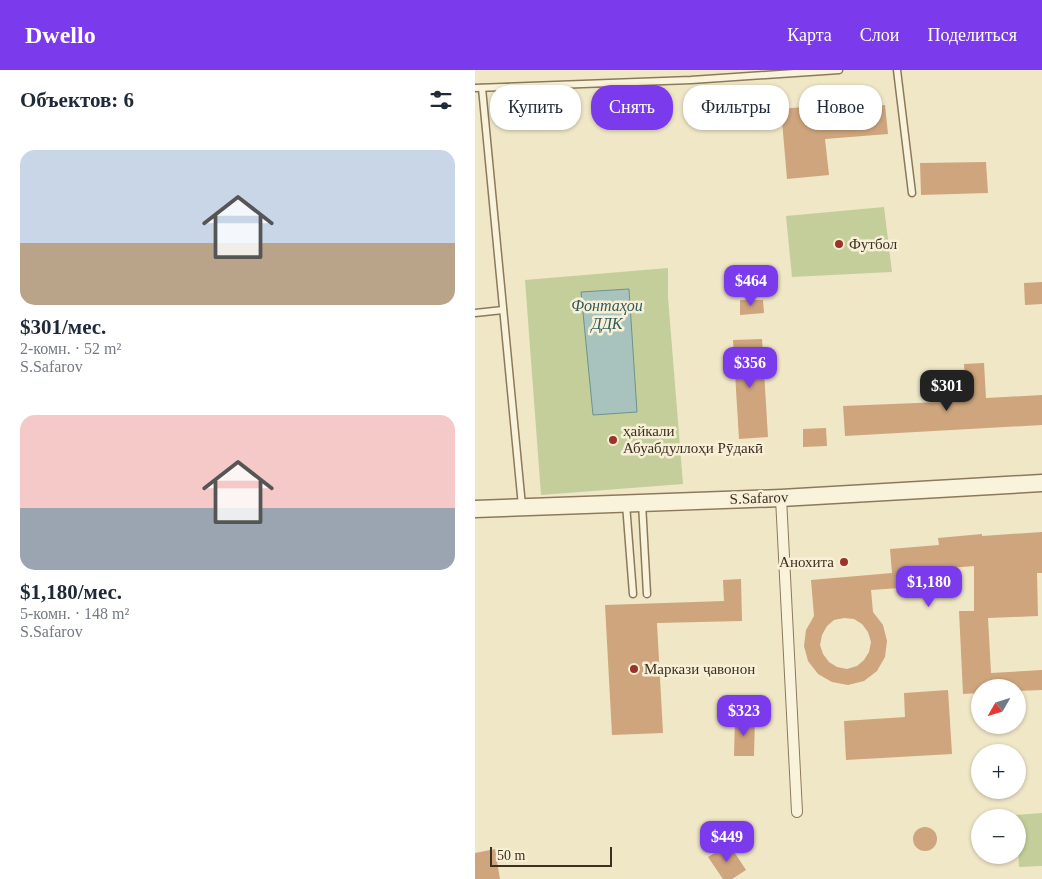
<!DOCTYPE html>
<html lang="ru">
<meta charset="utf-8">
<style>
:root{--surface:#fff;--page:#f2f2f3;--text:#1f2937;--muted:#747a83;--accent:#7c3aed}
body{margin:0;font-family:"Times New Roman",serif;background:var(--page);color:var(--text);height:100vh;display:flex;flex-direction:column;font-size:19px;white-space:nowrap}
*{box-sizing:border-box;margin:0}
p{font-size:16px;color:var(--muted)}
.icon{flex:none;width:28px;height:28px;fill:none;stroke:currentColor;stroke-width:2;stroke-linecap:round;stroke-linejoin:round}
.map{position:relative;flex:1;overflow:hidden}
.side{display:flex;flex-direction:column;background:var(--surface);width:475px}
.side>*{flex:none}
.top-card{position:absolute;left:15px;top:15px;width:475px;height:45px;display:flex;gap:10px}
.needle{width:32px;rotate:231deg}
.buttons{position:absolute;left:496px;top:609px;display:grid;gap:10px}
.buttons a{display:grid;place-items:center;width:55px;height:55px;border-radius:50%;background:var(--surface);box-shadow:0 1px 4px #0004;font-size:25px}
.scale{position:absolute;left:15px;bottom:12px;width:122px;box-sizing:border-box;padding-left:5px;border:2px solid #3c3020;border-top:0;font-size:14px;line-height:18px;white-space:nowrap;color:#3c3020;-webkit-text-stroke:4px #f7f0d7;paint-order:stroke}
.price{position:absolute;translate:-50% -42px;padding:0 11px;border-radius:10px;background:var(--accent);color:#fff;font-size:16px;line-height:32px;filter:drop-shadow(0 1px 2px #0008)}
.price::after{content:'';position:absolute;left:50%;top:30px;width:15px;height:11px;margin-left:-8px;background:inherit;clip-path:polygon(0 0,100% 0,50% 100%)}
.price.selected{background:#222;color:#fff}
ul{padding:0;list-style:none}
li{display:grid;align-content:center;gap:10px;height:265px;padding:0 20px}
li span{display:grid;place-items:center;height:155px;border-radius:15px;color:#555}
li>.icon{margin-inline-start:auto}
span .icon{width:90px;height:90px;fill:#fffc;stroke-width:1}
li b{font-size:21px}
h2{display:flex;justify-content:space-between;align-items:center;height:60px;padding:0 20px;font-size:21px}
.pill{padding:0 18px;border-radius:20px;background:var(--surface);box-shadow:0 1px 4px #0004;font-size:18px;line-height:45px}
.pill.selected{background:var(--accent);color:#fff}
header{display:flex;align-items:center;gap:30px;box-sizing:border-box;height:70px;padding:0 25px;background:var(--accent);color:#fff}
header strong{font-size:24px}
nav{display:flex;gap:28px;margin-inline-start:auto;font-size:18px}
main{display:flex;flex:1;min-height:0}
.map>svg:first-child{display:block}
.green{fill:#c4ce9a}
.water{fill:#a8c3be;stroke:#6e928c}
.building{fill:#cea57c;fill-rule:evenodd}
.lines{fill:none;stroke-linecap:round;stroke-linejoin:round}
.service-casing{stroke:#8c795c;stroke-width:9}
.pedestrian-casing{stroke:#8c795c;stroke-width:12}
.tertiary-casing{stroke:#8c795c;stroke-width:19}
.service{stroke:#faf3db;stroke-width:6}
.pedestrian{stroke:#faf3db;stroke-width:10}
.tertiary{stroke:#faf3db;stroke-width:16}
.poi-dot{fill:#9c332a;stroke:#f7f0d7;stroke-width:2}
.labels{text-anchor:middle;dominant-baseline:central;stroke-width:5;stroke-linejoin:round;paint-order:stroke}
.poi-label{font-size:15px;fill:#3c3020;stroke:#f7f0d7;text-anchor:start}
.street-label{font-size:15px;fill:#3c3020;stroke:#f7f0d7}
.water-label{font-size:16px;font-style:italic;fill:#2f5b5c;stroke:#f7f0d7}
</style>
<header>
<strong>Dwello</strong>
<nav><a>Карта</a><a>Слои</a><a>Поделиться</a></nav>
</header>
<main>
<section class="side">
<h2>Объектов: 6<svg class="icon" aria-label="filters" viewBox="0 0 24 24"><path d="M4 7h16M4 17h16"/><circle cx="9" cy="7" r="2"/><circle cx="15" cy="17" r="2"/></svg></h2>
<ul>
<li><span style="background:linear-gradient(#c9d6e8 60%,#b9a48a 0)"><svg class="icon" aria-label="home" viewBox="0 0 24 24"><path d="M3 11l9-7 9 7M6 9v11h12V9"/></svg></span><div><b>$301/мес.</b><p>2-комн. · 52 m²</p><p>S.Safarov</p></div></li>
<li><span style="background:linear-gradient(#f6c9c9 60%,#9aa5b1 0)"><svg class="icon" aria-label="home" viewBox="0 0 24 24"><path d="M3 11l9-7 9 7M6 9v11h12V9"/></svg></span><div><b>$1,180/мес.</b><p>5-комн. · 148 m²</p><p>S.Safarov</p></div></li>
</ul>
</section>
<div class="map">
<svg width="567" height="809" viewBox="0 0 567 809">
<rect width="100%" height="100%" fill="#f0e7c7"/>
<g class="green">
<polygon points="409,137 417,202 317,207 311,146"/>
<polygon points="193,198 193,227 208,414 66,425 50,210"/>
<polygon points="567,743 567,796 544,797 541,745"/>
</g>
<polygon class="water" points="154,219 162,342 118,345 106,222"/>
<g class="building">
<polygon points="410,35 413,64 350,69 354,105 312,109 306,39 339,36 339,41"/>
<polygon points="511,92 513,123 446,125 445,93"/>
<polygon points="567,212 567,234 550,235 549,213"/>
<polygon points="265,230 288,230 289,243 265,245"/>
<polygon points="287,269 293,367 264,369 258,270"/>
<polygon points="509,293 511,328 567,325 567,355 370,366 368,336 491,331 489,294"/>
<polygon points="351,358 352,376 328,377 328,359"/>
<path d="M567,462V503H562L563,546L513,548L516,603L567,600V620L542,621V618H505V623L488,624L484,541H499V496L451,500L453,516L396,520L398,542L408,555L412,571L410,587L402,601L389,611L373,615L357,612L343,604L333,591L329,576L331,560L339,546L336,510L417,503L415,479L464,475L463,468L507,464V466ZM369,548L379,549L387,554L393,562L396,572L394,582L389,590L382,596L372,599L362,597L354,592L348,584L345,575L347,565L352,556L359,550Z"/>
<polygon points="266,509 267,551 182,553 188,663 137,665 130,535 249,531 248,510"/>
<polygon points="473,620 477,684 371,690 369,651 430,647 429,623"/>
<polygon points="260,647 280,648 279,686 259,686"/>
<circle cx="450" cy="769" r="12"/>
<polygon points="254,774 271,800 257,809 248,809 233,787"/>
<polygon points="20,779 25,809 0,809 0,783"/>
</g>
<g class="lines">
<defs>
<g id="service">
<polyline points="422,0 437,123"/>
<polyline points="0,18 216,10 364,0"/>
<polyline points="7,18 47,436"/>
<polyline points="0,243 28,240"/>
<polyline points="167,433 172,524"/>
<polyline points="151,434 158,524"/>
</g>
<polyline id="pedestrian" points="306,428 322,742"/>
<polyline id="tertiary" points="0,439 306,428 567,413"/>
</defs>
<use href="#service" class="service-casing"/>
<use href="#pedestrian" class="pedestrian-casing"/>
<use href="#tertiary" class="tertiary-casing"/>
<use href="#service" class="service"/>
<use href="#pedestrian" class="pedestrian"/>
<use href="#tertiary" class="tertiary"/>
</g>
<g class="poi-dot">
<circle cx="364" cy="174" r="5"/>
<circle cx="138" cy="370" r="5"/>
<circle cx="369" cy="492" r="5"/>
<circle cx="159" cy="599" r="5"/>
</g>
<g class="labels">
<g class="poi-label">
<text x="374" y="174">Футбол</text>
<text x="148" y="361">ҳайкали<tspan x="148" dy="17">Абуабдуллоҳи Рӯдакӣ</tspan></text>
<text x="359" y="492" text-anchor="end">Анохита</text>
<text x="169" y="599">Маркази ҷавонон</text>
</g>
<g class="street-label">
<text transform="translate(284 428) rotate(-2)">S.Safarov</text>
</g>
<g class="water-label">
<text x="132" y="235">Фонтаҳои<tspan x="132" dy="18">ДДК</tspan></text>
</g>
</g>
</svg>
<div class="buttons">
<a><svg class="needle" viewBox="-14 -14 28 28"><path d="M0-13l5 13h-10z" fill="#e53935"/><path d="M0 13l5-13h-10z" fill="#747a83"/></svg></a>
<a>+</a>
<a>−</a>
</div>
<div class="scale">50 m</div>
<b class="price" style="left:276px;top:237px">$464</b>
<b class="price" style="left:275px;top:319px">$356</b>
<b class="price selected" style="left:472px;top:342px">$301</b>
<b class="price" style="left:454px;top:538px">$1,180</b>
<b class="price" style="left:269px;top:667px">$323</b>
<b class="price" style="left:252px;top:793px">$449</b>
<div class="top-card">
<a class="pill">Купить</a>
<a class="pill selected">Снять</a>
<a class="pill">Фильтры</a>
<a class="pill">Новое</a>
</div>
</div>
</main>
